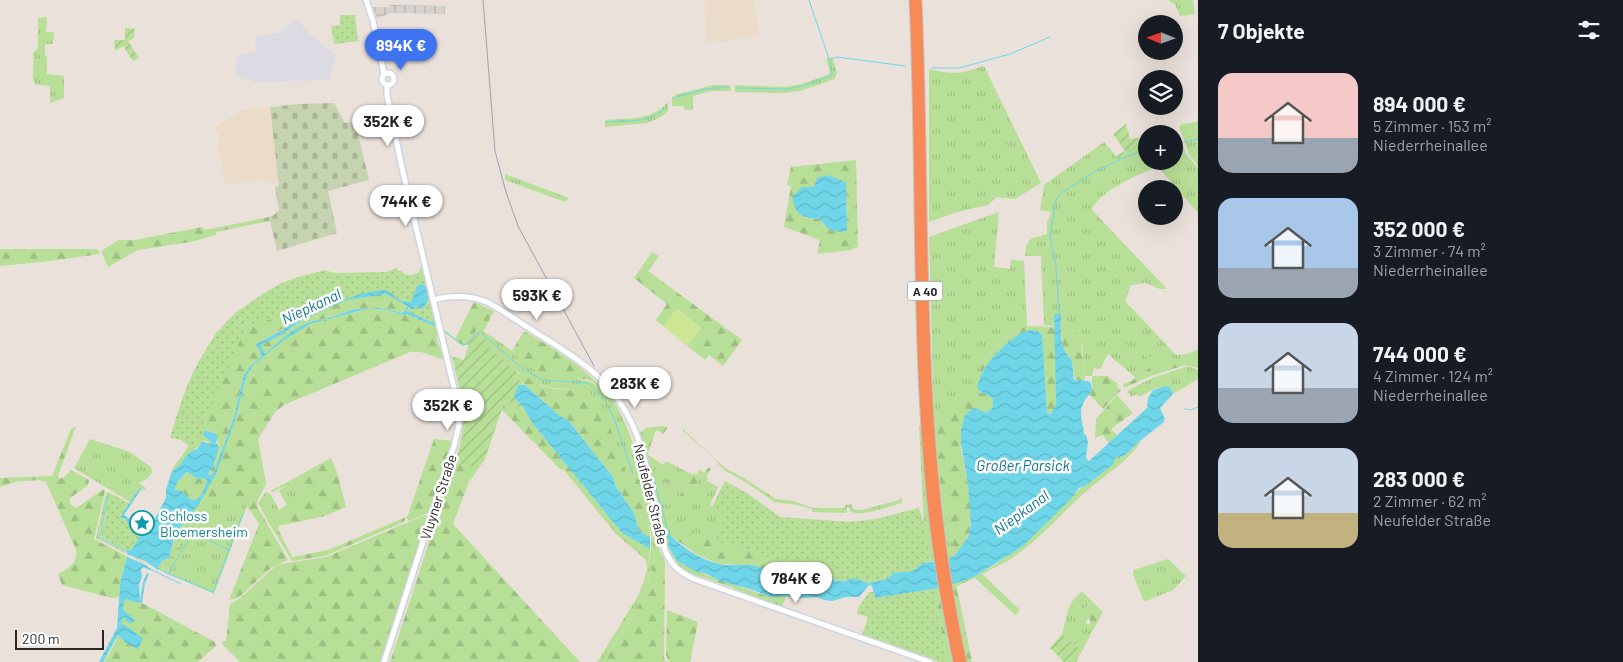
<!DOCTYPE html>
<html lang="de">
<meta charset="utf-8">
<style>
:root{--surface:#171b24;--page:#20242c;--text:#f1f3f6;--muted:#9ea1a6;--accent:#3e74f2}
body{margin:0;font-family:Barlow,sans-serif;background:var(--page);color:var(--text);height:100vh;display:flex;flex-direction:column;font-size:19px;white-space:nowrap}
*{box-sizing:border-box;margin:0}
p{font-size:16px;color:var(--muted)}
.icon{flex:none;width:28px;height:28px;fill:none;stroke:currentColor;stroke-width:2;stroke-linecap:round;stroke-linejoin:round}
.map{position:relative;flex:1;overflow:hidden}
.sheet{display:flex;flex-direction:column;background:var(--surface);width:425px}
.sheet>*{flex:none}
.needle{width:32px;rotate:271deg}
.controls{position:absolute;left:1138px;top:15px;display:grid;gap:10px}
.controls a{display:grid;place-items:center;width:45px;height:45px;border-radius:50%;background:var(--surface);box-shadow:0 5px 20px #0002;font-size:25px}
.scale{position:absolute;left:15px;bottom:12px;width:89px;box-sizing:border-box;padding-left:5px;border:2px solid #282828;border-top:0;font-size:14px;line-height:18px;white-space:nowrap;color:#282828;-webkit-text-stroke:4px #fff;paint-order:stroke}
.price{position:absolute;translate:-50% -42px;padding:0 11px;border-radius:18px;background:#fff;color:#222;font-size:16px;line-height:32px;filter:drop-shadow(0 1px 2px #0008)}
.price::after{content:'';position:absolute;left:50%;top:30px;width:15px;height:11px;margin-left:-8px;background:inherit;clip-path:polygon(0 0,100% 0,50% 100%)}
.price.on{background:var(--accent);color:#fff}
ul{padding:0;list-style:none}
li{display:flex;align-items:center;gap:15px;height:125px;padding:0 20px}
li span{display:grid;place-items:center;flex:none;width:140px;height:100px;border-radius:15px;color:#555}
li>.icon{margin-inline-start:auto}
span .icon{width:60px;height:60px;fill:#fffc;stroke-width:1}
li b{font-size:21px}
h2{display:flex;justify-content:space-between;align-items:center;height:60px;padding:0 20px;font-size:21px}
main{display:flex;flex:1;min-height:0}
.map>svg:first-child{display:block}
.industrial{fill:#dcdae2}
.education{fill:#ebdcc9}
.grass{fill:url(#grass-tufts)}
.forest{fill:url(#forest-firs);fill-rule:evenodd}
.wetland{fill:url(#wetland-marsh)}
.cemetery{fill:url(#cemetery-stones)}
.park{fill:url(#park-dots)}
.garden{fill:url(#garden-furrows)}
.pitch{fill:#cce693}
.plaza{fill:url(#plaza-grid)}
.water{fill:url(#water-waves);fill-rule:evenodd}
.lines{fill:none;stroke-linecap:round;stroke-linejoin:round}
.stream{stroke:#6fd6e9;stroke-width:1}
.secondary-casing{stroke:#cfd4e0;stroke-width:8}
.motorway-casing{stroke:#c3c3c3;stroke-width:9}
.secondary{stroke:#fff;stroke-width:5}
.motorway{stroke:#f78b57;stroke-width:7}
.rail{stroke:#9da2b2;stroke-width:1}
.labels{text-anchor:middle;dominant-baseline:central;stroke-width:5;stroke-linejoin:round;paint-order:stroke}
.shield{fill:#fff;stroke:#686868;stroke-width:1}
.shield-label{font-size:12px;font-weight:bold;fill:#282828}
.street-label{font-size:14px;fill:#282828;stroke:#fff}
.culture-label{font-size:14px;fill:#0d838f;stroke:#fff;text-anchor:start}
.water-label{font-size:15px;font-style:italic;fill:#127491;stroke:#fff}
</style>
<main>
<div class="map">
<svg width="1198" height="662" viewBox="0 0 1198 662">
<defs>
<pattern id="grass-tufts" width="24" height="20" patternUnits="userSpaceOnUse" patternTransform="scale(1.25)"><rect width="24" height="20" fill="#b8df97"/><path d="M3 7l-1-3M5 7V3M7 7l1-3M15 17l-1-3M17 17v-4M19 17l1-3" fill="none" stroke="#9ebf82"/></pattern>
<pattern id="forest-firs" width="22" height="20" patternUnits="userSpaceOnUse" patternTransform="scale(1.25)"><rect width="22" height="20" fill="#b8df97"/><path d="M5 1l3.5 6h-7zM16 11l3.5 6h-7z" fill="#9ebf82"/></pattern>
<pattern id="wetland-marsh" width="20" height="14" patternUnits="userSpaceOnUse" patternTransform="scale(1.25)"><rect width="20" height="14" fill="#b8df97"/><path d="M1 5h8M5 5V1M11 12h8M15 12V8" fill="none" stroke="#9ebf82"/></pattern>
<pattern id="cemetery-stones" width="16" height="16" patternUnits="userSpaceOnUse" patternTransform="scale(1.25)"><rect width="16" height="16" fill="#c6d3b1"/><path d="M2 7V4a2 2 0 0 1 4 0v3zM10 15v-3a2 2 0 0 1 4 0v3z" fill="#aab598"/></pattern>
<pattern id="park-dots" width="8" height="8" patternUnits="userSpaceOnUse" patternTransform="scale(1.25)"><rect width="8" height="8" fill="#b8df97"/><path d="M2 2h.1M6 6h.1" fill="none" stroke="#9ebf82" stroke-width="1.8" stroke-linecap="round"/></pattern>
<pattern id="garden-furrows" width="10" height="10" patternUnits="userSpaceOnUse" patternTransform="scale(1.25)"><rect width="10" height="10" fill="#b8df97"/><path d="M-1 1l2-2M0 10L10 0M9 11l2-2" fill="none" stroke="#9ebf82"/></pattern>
<pattern id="plaza-grid" width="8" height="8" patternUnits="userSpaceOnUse" patternTransform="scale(1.25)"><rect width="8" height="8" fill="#d6d1cc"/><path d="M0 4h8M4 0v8" fill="none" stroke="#b8b3af"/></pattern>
<pattern id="water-waves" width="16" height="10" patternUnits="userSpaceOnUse" patternTransform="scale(1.25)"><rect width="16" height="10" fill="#6fd6e9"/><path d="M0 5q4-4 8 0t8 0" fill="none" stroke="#60b8c8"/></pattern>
</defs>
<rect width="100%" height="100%" fill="#eae1da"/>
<polygon class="industrial" points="298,19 303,25 303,28 336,55 329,80 255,82 236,76 237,55 256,52 255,36 278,33"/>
<g class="education">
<polygon points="705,0 754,0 759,35 726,41 706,42"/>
<polygon points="270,107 279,183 271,184 263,180 226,185 225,184 218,145 220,142 218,133 215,131 214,127 244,110"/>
</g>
<g class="grass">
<polygon points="1169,0 1193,0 1195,14 1180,16 1175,4 1171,3"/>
<path d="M47,17L46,32H54L53,44H45V56L47,57V74L64,76V98L50,103V86L38,85L34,83C31,74 35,62 33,53L38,48V18Z"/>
<polygon points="832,57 837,72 836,76 834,79 818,85 800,91 783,93 735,92 735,85 785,87 801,84 828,75 830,72 826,59"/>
<path d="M984,66L1041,183L1015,199L997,197L988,205L957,212L929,222V69C955,75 959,74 984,66Z"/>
<polygon points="713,85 730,85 731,91 711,91 693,96 693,110 685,110 683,106 672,106 672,97 675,95"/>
<path d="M668,102V111L661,117L647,123L605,127V120C628,118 651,121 668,102Z"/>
<polygon points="1198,121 1198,166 1189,154 1179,127 1180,125"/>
<path d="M1181,139L1186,154L1198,168V213L1158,167C1140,173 1098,192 1092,210L1167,289H1160L1146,283L1131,285L1125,301L1176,355L1188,354L1198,349V368L1185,365L1169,356L1157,364L1136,346L1155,365L1136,378L1108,354L1100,369L1094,368L1092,376H1085L1082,344H1079L1075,330L1061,333L1060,314H1054V326L1044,325L1041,256H1025L1026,246L1030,239L1047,234V223L1051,212L1040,210L1044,185L1104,142L1117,157L1146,148V161H1174V142Z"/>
<polygon points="505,174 569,198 565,202 505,180"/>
<path d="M999,212L994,267L1010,269L1011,260L1024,261L1027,326C996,335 975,376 962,403L960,402L951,412L935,425L942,493H945L953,551L947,557L934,425L929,237Z"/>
<path d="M444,330L455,339L467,341L474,333L480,330C490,335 503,344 512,351C520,359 529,368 540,372C564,382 594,372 609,398H612C640,445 648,498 660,551H655C650,596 626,626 602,662H597L638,596C646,578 655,547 650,527C645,511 637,495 631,480L627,477L624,471L593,397C579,386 560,391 544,386C522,380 493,351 476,334L469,343L463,346L445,333Z"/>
<polygon points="1188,366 1198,370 1198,379 1173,394 1170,387 1156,388 1139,397 1137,394 1131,397 1127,391 1152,378"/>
<polygon points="919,426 921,426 934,561 931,561 924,525"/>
<path d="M684,428L685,431L725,468L744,478L776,499L793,501L813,508H844L846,505L852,504L853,509L862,510L899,500L901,497L902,503C891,506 859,518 850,511L849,507H847L846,513L812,512V509L797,505L774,502L747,483L724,470L719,465L716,460L683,431Z"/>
<polygon points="90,439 130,452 151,467 152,472 148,478 139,483 146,488 144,491 142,488 140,488 130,502 74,468"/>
<path d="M1141,440C1134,457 1105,475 1089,489C1062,512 1039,541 1009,560C1001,565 991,569 982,574L1020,610L1015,615L975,578L957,586L956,583C995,571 1026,543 1055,514C1062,508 1078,488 1085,486L1114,464V459L1120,456L1123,457Z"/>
<path d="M647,454L663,465L666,461L693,475L684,488L663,478V480L679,488L682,492L677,502L688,498L703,474L708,478L707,481L718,487L710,505L727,515L713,541L695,536L670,521L673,537L670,536C669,553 668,560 685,571C688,574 692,575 694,577C686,573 678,569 673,562C660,544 652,484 647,461Z"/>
<polygon points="291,480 304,504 270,525 258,503 266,492 271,495 279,510 287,505 279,491 286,485 273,492 270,491"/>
<polygon points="205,497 247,506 214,594 134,558 134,557 158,569 159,568 168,572 185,530 174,541 176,536 182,530 182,526"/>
<polygon points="1168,559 1186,576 1173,590 1144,602 1133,574 1134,570"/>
<path d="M1082,591L1092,601L1078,615L1093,630L1082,651L1062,634C1068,616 1065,605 1082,591Z"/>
</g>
<g class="forest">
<path d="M856,160L858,247L850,250L817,254L820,240L784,227L791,186L787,185L791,167ZM846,182L847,231L824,226L820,219L805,218L802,187H814Z"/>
<polygon points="269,217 270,221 216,232 216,235 191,242 138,250 108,267 101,251 119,240 135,240 202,227 205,230"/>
<polygon points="0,249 97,249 100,254 42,262 0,266"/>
<polygon points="652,252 659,256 648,271 742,340 723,366 709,355 705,360 687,346 701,328 677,309 663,326 656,320 667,304 634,278"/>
<path d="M421,266L436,324L407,311L409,307L414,309L386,290C373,293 359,294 347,297C316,307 285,328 257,344L262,356L252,364L244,375L234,417L214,472L210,476L208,474L211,471L219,446L213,432L205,430L203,435L213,444L205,441L183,459L190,447L187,441L193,374L216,333L236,312L280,284L302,276L323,271L337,273L386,272L397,268L398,271H402L404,275L410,276L419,272Z"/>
<path d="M386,294L407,306L405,311L401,313C381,306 360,306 340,314C336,315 333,317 329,318C322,320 316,320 310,322C294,328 277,343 265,354L260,345C289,330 316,309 347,300C360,297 373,296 386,294Z"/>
<polygon points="474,302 494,311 483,332 477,330 467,341 462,344 455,339"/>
<polygon points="370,308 387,310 403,315 406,314 437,327 437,340 445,360 421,352 410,352 284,405 275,412 258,439 266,484 257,502 257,506 288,560 271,568 238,598 229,600 259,524 247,506 205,497 182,526 181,532 176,536 175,535 203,496 214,475 236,417 246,377 253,365 284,340 306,325"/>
<path d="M1027,326L1055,327L1056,404L1052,414L1047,413L1043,365V345L1040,332C1021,325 987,358 981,376C979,381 980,387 980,392L990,396L993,399V407L986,413L978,409C974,416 962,437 961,444C960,449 963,458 964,463C970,497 983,538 948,559L947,557L953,551L945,493H941L935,425L951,412L960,402H962C975,376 996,335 1027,326Z"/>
<path d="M1075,330L1079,344H1081L1085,376L1084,381L1075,380L1072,360C1063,351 1062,345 1061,333Z"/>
<path d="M524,331C553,349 584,365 605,392C601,389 597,385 593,382C582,376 567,380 554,377C538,374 522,363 512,351Z"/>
<polygon points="1137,344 1157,364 1169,356 1185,365 1151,376 1124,388 1123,384 1131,381 1154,365 1136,345"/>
<path d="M517,372L542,386L554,389L581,390L587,392L593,396L609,424L627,477L631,480L639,479C644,498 650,518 650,537L639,531L634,513L615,484L613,477L568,420L560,416L523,383L520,382Z"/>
<polygon points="1092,376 1107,376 1118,384 1117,387 1121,390 1103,409 1090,395 1092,391"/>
<polygon points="1117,395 1133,413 1111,429 1117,435 1109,443 1103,435 1095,438 1096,419"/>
<polygon points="505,400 521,408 523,411 526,412 533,424 622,533 650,549 648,568 645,559 616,534 563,469 561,470 502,410"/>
<path d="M76,426L58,476L59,479L64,477L71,470L89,480L88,485L69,499L71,505L76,508L104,489L105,491L94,539L130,558H127L120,584L119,597L112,598L62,585L58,574C68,569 78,563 76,550L46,482L38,480L15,482L0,487V478L52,476L71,429Z"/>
<polygon points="660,426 668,427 663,434 658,430 655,432 647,456 640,433 646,428"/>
<polygon points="434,439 452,441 430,512 409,521 407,518"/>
<polygon points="331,458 337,472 346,507 325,516 279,526 278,529 292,557 328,550 406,517 404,522 325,556 292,561 270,525 304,504 291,480"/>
<polygon points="455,462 478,469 469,482 453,524 580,662 390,662"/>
<polygon points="709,467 711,469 706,477 703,474 688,498 676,503 682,492 679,488 663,480 663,477 684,488 694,473 697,475 699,469 704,473"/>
<polygon points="188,472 198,479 205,478 207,481 202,494 195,500 189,499 174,490 178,481"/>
<polygon points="425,515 428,517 381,662 240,662 222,644 223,641 226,641 230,604 239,599 276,566 281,564 326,557"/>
<polygon points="670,520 695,536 767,555 773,558 769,571 752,565 719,564 698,555 672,537"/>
<path d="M668,546L677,561L702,572L706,575L770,597L786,596L782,607L736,591L734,588L699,576C684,578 673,560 667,549Z"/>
<path d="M655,551H660L665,562L664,657L666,662H602C626,627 651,594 655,551Z"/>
<polygon points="956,583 972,662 967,662 951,584"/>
<polygon points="939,592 953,662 947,662 936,601 937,594"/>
<path d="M126,599L142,603L215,642L216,646L198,662H103C114,649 119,633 123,616L135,620L123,610L124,600Z"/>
<polygon points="1092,601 1103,612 1093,630 1088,625 1091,622 1089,618 1085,622 1078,615"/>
<polygon points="667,610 698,622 690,662 669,662 666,655"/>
</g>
<polygon class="wetland" points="186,529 191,532 167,572 159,568 158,566 162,561 168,559 174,541"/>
<polygon class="cemetery" points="334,103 345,123 355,122 369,180 328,191 337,233 277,251 269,217 274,215 279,210 275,187 279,186 270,107 299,104"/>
<g class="park">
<polygon points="340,15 355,15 358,41 334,44 331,26 340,25"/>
<path d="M324,270L331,272L332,274L396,272L413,276L425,275L437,326L408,312L409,307L387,293L338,301L335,299L246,327L186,464L173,470L172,469L189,446L181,440L170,438C186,382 204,334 254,300C264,293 275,286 287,281C299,276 312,274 324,270Z"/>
<polygon points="725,481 747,493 780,517 850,522 876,519 919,508 924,524 931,561 923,563 912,571 893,573 887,579 868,583 857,579 839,581 816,573 790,569 787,574 785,575 781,572 773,572 769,571 773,559 767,557 767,555 713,541 727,515 712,507"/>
<path d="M108,492L129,503L122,513L121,517C127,520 128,524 132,529C135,532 138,533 140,537L139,541L129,551L124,550L101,536L109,495L99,537L124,551L127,554L96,538L106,493Z"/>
<path d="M939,588V592L937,594L936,601L947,662H939L862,635L868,617L857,614C858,606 864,599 869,592H873L875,598Z"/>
</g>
<g class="garden">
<polygon points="125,28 135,29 134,38 128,41 139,58 133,61 123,46 115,51 114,40 125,40"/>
<polygon points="1126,124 1130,139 1139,138 1142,149 1117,157 1116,156 1125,151 1113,134"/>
<path d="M478,333L491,342L489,347L517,372L520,382L525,385H518L520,403L526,412L523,411L521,408L505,400L485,459L478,469L455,462C470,421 461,396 452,356L464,360L469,343Z"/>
<polygon points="1062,634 1082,651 1076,662 1064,662 1050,648"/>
</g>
<polygon class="pitch" points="676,309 701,328 687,346 663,326"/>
<polygon class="plaza" points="390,5 445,6 445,14 391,13 377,18 373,7 389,7"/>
<g class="water">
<path d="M827,175L846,182L847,231C834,233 827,230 820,219C801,218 796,215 792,197L802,187H814L817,178Z"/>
<path d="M422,284L426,287L428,300L423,309L415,307L414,309H411L409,307L407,311L436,324L437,327L406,314L403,315L387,310L370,308L310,324L284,340L253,365L246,377L236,417L216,474L199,504L175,534L169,558L162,561L158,566V570L145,561L127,554L126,550H131L140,537C138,533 135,532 131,529C127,524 129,521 121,517L122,513L140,488H142L124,515L134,522L131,526L142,535H146L166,498V489L172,471C183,466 184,452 197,449L202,442L213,444L203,435L205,430L218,435L216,442L219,447L213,467L208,474L210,476L214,472L234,417L244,375L252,364L262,356L256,344L279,332L303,316L360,294L382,290H386L401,301L411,302L417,286ZM386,294L407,306L405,311L401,313C381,306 360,306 340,314C336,315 333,317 329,318C323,320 316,320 310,322C293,328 278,342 265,354L261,345L281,335L302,320L332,306L348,300ZM187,472L198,479L205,478L207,481L202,494L195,500L190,499L182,491L174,490L178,481Z"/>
<path d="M1054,314H1061C1061,331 1058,347 1072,360L1074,380L1088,381L1091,383L1092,391C1089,396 1085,398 1083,404C1078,415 1084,425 1084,434L1086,435L1088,442L1086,458L1089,461L1147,408L1148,398L1153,390L1166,386L1170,387L1173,394L1160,408L1165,419L1163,423L1141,440L1123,457L1120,456L1114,459V464L1085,486L1079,488L1070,500L1022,547L972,578L939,588L875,598L872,586L869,585L859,597H846L832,601L824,600L817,597L802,598L791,596L770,597L750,589L723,582L702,572L699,573L677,561L668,546L669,542L666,535L669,534C681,547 702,560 719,564C730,566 740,564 751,565C762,566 769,573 781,572L785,575L787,574L790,569L816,573L839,581H845L853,578L869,583L887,579L893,573L912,571L923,563L948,559L956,554L968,537L971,524L968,484L961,444V430L964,417L970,410L973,408L978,409L986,413L993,407V399C988,394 981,394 977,388C979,379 983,370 988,363C997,352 1029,317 1042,335L1047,413L1051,414L1056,404Z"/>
<polygon points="518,385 525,385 560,416 568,420 613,477 615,485 634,513 639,531 650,537 650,549 622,533 533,424 523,407 514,397"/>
<path d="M127,557L144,564L151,569L150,570L143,567L141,570L142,577L139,584L140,601L143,582L147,573L149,574L145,583L142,603C137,602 131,602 126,599L124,601L123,610L135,620L131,624L123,617L121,625L123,624L143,638L138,649L126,643L118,635L103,662H99L117,628L120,584Z"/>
</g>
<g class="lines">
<g class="stream">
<polyline points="809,0 829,59"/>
<polyline points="932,68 959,68 1010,54 1050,37"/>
<polyline points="737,88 788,89 806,85 832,75 832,68 830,60 837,57 905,66"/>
<polyline points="674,98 705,89 728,87"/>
<path d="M607,122C628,121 648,123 665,109"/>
<polyline points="1174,144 1198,139"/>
<polyline points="1059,314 1056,266 1050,237 1056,200 1061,193 1096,171 1127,156 1146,151"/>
<polyline points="445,331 462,345 468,344 477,332 480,332 519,366 542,380 588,383 606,402 615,421 633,474"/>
<polyline points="1185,409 1191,410 1198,407"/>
<polyline points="654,479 669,536"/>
<polyline points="108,496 100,537 126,551"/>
<polyline points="175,538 186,529 229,550"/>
<polyline points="158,568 168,574 193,532"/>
<polyline points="150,569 181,584"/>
<polyline points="169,574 213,592 243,513"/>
</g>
<defs>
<g id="secondary">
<polyline points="366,0 373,21 384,74"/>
<circle cx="388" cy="79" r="6"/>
<path d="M433,300C452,295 469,295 487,302C504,311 519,322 535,332C579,360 612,378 634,428C650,467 653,510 665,550C671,565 679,572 694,579L930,662"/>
<polyline points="384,662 454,446 459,425 458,405 402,168 387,95 387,86"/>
</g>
<g id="motorway">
<path d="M913,0C921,167 914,335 931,502C936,556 946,609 957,662"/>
<path d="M918,0C928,221 914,445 963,662"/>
</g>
</defs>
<use href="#secondary" class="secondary-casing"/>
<use href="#motorway" class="motorway-casing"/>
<use href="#secondary" class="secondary"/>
<use href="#motorway" class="motorway"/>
<polyline class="rail" points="483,0 495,151 506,192 518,226 594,366"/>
</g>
<defs>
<symbol id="sight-ring" viewBox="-11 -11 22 22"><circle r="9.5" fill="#fff" stroke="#0f9aa8" stroke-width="1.5"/><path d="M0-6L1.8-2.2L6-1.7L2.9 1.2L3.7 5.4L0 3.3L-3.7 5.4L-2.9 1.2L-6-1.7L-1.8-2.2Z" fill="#0f9aa8"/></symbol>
</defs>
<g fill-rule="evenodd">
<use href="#sight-ring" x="128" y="509" width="28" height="28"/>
</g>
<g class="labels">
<rect class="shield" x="907.5" y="281.5" width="35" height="19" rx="4"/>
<g class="shield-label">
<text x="925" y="291">A 40</text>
</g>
<g class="street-label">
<text transform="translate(651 494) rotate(76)">Neufelder Straße</text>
<text transform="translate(438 497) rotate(-72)">Vluyner Straße</text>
</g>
<g class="culture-label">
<text x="160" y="515">Schloss<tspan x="160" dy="16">Bloemersheim</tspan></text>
</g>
<g class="water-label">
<text transform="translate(311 306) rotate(-25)">Niepkanal</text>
<text x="1023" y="465">Großer Parsick</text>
<text transform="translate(1021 512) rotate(-36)">Niepkanal</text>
</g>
</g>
</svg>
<div class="controls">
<a><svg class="needle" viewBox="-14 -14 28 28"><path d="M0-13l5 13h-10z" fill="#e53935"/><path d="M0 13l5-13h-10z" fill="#9ea1a6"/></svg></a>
<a><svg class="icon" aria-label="layers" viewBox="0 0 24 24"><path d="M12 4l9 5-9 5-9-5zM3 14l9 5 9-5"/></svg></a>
<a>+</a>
<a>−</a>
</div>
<div class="scale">200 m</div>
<b class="price on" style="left:401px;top:71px">894K €</b>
<b class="price" style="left:388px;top:147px">352K €</b>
<b class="price" style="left:406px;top:227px">744K €</b>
<b class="price" style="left:537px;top:321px">593K €</b>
<b class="price" style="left:635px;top:409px">283K €</b>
<b class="price" style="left:448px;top:431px">352K €</b>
<b class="price" style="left:796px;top:604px">784K €</b>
</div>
<section class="sheet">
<h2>7 Objekte<svg class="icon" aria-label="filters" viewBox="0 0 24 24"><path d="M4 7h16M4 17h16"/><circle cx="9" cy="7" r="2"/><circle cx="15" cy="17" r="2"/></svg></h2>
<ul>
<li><span style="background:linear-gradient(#f6c9c9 65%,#9aa5b1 0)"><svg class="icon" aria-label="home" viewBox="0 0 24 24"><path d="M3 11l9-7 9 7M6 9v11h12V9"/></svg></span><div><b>894 000 €</b><p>5 Zimmer · 153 m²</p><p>Niederrheinallee</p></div></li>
<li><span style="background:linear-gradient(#a9c7e8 70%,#9aa5b1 0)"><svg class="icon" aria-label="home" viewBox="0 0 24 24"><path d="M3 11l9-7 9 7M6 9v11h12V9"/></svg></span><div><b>352 000 €</b><p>3 Zimmer · 74 m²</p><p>Niederrheinallee</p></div></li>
<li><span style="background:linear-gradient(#c9d6e8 65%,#9aa5b1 0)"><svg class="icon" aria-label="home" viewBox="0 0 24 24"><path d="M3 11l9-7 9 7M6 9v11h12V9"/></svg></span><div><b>744 000 €</b><p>4 Zimmer · 124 m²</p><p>Niederrheinallee</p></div></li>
<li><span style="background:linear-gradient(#c9d6e8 65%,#c2b280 0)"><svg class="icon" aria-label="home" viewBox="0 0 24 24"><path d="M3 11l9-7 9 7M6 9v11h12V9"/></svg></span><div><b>283 000 €</b><p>2 Zimmer · 62 m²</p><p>Neufelder Straße</p></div></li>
</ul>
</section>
</main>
